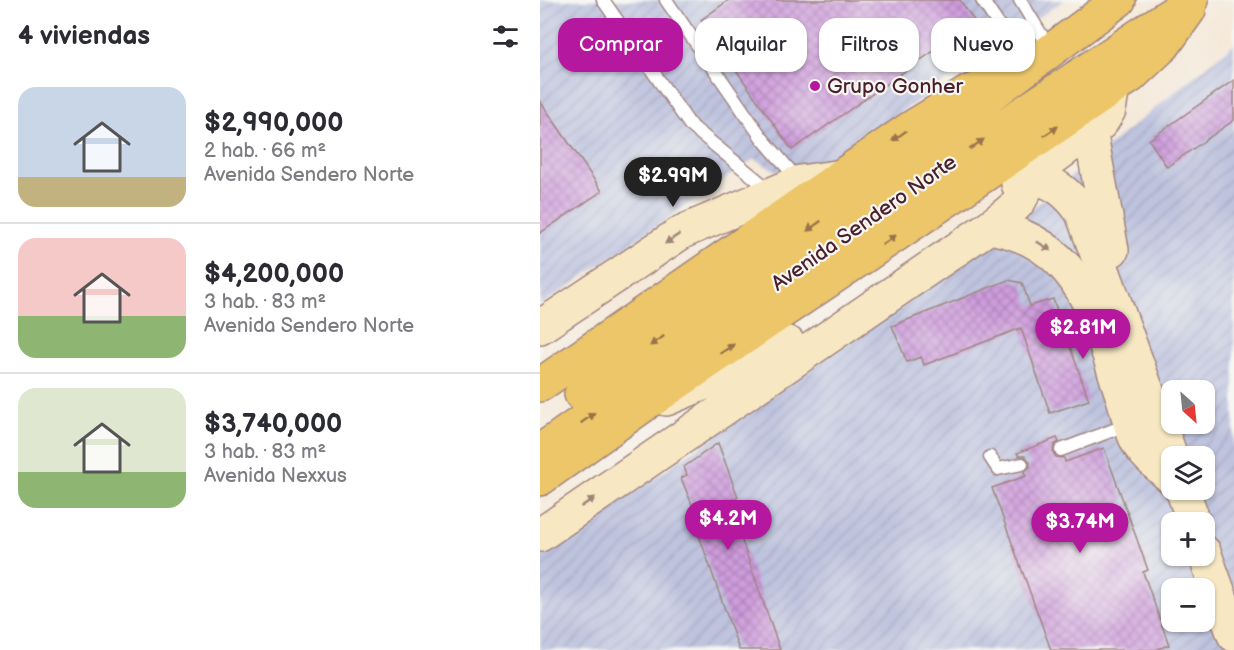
<!DOCTYPE html>
<html lang="es">
<meta charset="utf-8">
<style>
:root{--surface:#fff;--page:#f2f2f3;--text:#2b2b33;--muted:#7c7c81;--line:#e1e1e2;--accent:#b5179e}
body{margin:0;font-family:"Balsamiq Sans",sans-serif;background:var(--page);color:var(--text);height:100vh;display:flex;flex-direction:column;font-size:22px;white-space:nowrap}
*{box-sizing:border-box;margin:0}
p{font-size:20px;color:var(--muted)}
.icon{flex:none;width:33px;height:33px;fill:none;stroke:currentColor;stroke-width:2;stroke-linecap:round;stroke-linejoin:round}
.map{position:relative;flex:1;overflow:hidden}
.details{display:flex;flex-direction:column;background:var(--surface);width:540px}
.details>*{flex:none}
.guide{position:absolute;left:18px;top:18px;width:570px;height:54px;display:flex;gap:12px}
.needle{width:39px;rotate:153deg}
.buttons{position:absolute;left:621px;top:380px;display:grid;gap:12px}
.buttons a{display:grid;place-items:center;width:54px;height:54px;border-radius:12px;background:var(--surface);box-shadow:0 2px 4px #0004;font-size:30px}
.price{position:absolute;translate:-50% -51px;padding:0 14px;border-radius:21px;background:var(--accent);color:#fff;font-size:20px;line-height:39px;filter:drop-shadow(0 2px 3px #0008)}
.price::after{content:'';position:absolute;left:50%;top:36px;width:18px;height:14px;margin-left:-9px;background:inherit;clip-path:polygon(0 0,100% 0,50% 100%)}
.price.current{background:#222;color:#fff}
ul{padding:0;list-style:none}
li{display:flex;align-items:center;gap:18px;height:150px;padding:0 18px}
li+li{border-top:2px solid var(--line)}
li span{display:grid;place-items:center;flex:none;width:168px;height:120px;border-radius:18px;color:#555}
li>.icon{margin-inline-start:auto}
span .icon{width:72px;height:72px;fill:#fffc;stroke-width:1}
li b{font-size:26px}
h2{display:flex;justify-content:space-between;align-items:center;height:72px;padding:0 18px;font-size:26px}
.chip{padding:0 21px;border-radius:18px;background:var(--surface);box-shadow:0 2px 4px #0004;font-size:21px;line-height:54px}
.chip.current{background:var(--accent);color:#fff}
main{display:flex;flex:1;min-height:0}
.map>svg:first-child{display:block}
.industrial{fill:url(#industrial-furrows);fill-rule:evenodd}
.building{fill:url(#building-cross-hatch)}
.lines{fill:none;stroke-linecap:round;stroke-linejoin:round}
.lane-casing{stroke:#a08482;stroke-width:15}
.secondary-casing{stroke:#a08482;stroke-width:36}
.primary-casing{stroke:#a08482;stroke-width:36}
.highway-casing{stroke:#a08482;stroke-width:36}
.lane{stroke:#fff;stroke-width:12}
.secondary{stroke:#f7e8c3;stroke-width:33}
.primary{stroke:#ecc669;stroke-width:33}
.highway{stroke:#ecc669;stroke-width:33}
.oneway{fill:#9b724a}
.oneway2{fill:#a08477}
.poi-dot{fill:#b5179e;stroke:#f6f6f2;stroke-width:2}
.labels{text-anchor:middle;dominant-baseline:central;stroke-width:4.5;stroke-linejoin:round;paint-order:stroke}
.poi-label{font-size:21px;fill:#4a1f2b;stroke:#f6f6f2;text-anchor:start}
.street-label{font-size:21px;fill:#4a1f2b;stroke:#f6f6f2}
</style>
<main>
<section class="details">
<h2>4 viviendas<svg class="icon" aria-label="filters" viewBox="0 0 24 24"><path d="M4 7h16M4 17h16"/><circle cx="9" cy="7" r="2"/><circle cx="15" cy="17" r="2"/></svg></h2>
<ul>
<li><span style="background:linear-gradient(#c9d6e8 75%,#c2b280 0)"><svg class="icon" aria-label="home" viewBox="0 0 24 24"><path d="M3 11l9-7 9 7M6 9v11h12V9"/></svg></span><div><b>$2,990,000</b><p>2 hab. · 66 m²</p><p>Avenida Sendero Norte</p></div></li>
<li><span style="background:linear-gradient(#f6c9c9 65%,#8fb573 0)"><svg class="icon" aria-label="home" viewBox="0 0 24 24"><path d="M3 11l9-7 9 7M6 9v11h12V9"/></svg></span><div><b>$4,200,000</b><p>3 hab. · 83 m²</p><p>Avenida Sendero Norte</p></div></li>
<li><span style="background:linear-gradient(#dfe7d0 70%,#8fb573 0)"><svg class="icon" aria-label="home" viewBox="0 0 24 24"><path d="M3 11l9-7 9 7M6 9v11h12V9"/></svg></span><div><b>$3,740,000</b><p>3 hab. · 83 m²</p><p>Avenida Nexxus</p></div></li>
</ul>
</section>
<div class="map">
<svg width="694" height="650" viewBox="0 0 694 650">
<defs>
<pattern id="industrial-furrows" width="10" height="10" patternUnits="userSpaceOnUse" patternTransform="scale(1.5)"><rect width="10" height="10" fill="#bec3de"/><path d="M-1 1l2-2M0 10L10 0M9 11l2-2" fill="none" stroke="#a5a7bf"/></pattern>
<pattern id="building-cross-hatch" width="8" height="8" patternUnits="userSpaceOnUse" patternTransform="scale(1.5)"><rect width="8" height="8" fill="#cf9ddd"/><path d="M0 0l8 8M0 8l8-8" fill="none" stroke="#aa7fb3"/></pattern>
</defs>
<rect width="100%" height="100%" fill="#f6f6f2"/>
<filter id="ink" filterUnits="userSpaceOnUse"><feTurbulence type="fractalNoise" baseFrequency=".0167" numOctaves="2"/><feDisplacementMap in="SourceGraphic" scale="12" xChannelSelector="R" yChannelSelector="G"/><feConvolveMatrix kernelMatrix="1 2 1 2 8 2 1 2 1" color-interpolation-filters="sRGB"/></filter>
<filter id="wash" filterUnits="userSpaceOnUse"><feTurbulence type="fractalNoise" baseFrequency=".008" numOctaves="4" result="noise"/><feDisplacementMap in="SourceGraphic" scale="24" xChannelSelector="R" yChannelSelector="G"/><feGaussianBlur stdDeviation="1.35" result="paint"/><feColorMatrix in="noise" values="0 0 0 0 0 0 0 0 0 0 0 0 0 0 0 0 0 1.4 0 .05"/><feComposite in="paint" operator="in"/></filter>
<g filter="url(#wash)">
<rect width="100%" height="100%" fill="#f5e9da"/>
<g class="industrial">
<polygon points="0,0 524,0 278,169 242,174 214,159 0,306"/>
<path d="M694,44V650H0V557L432,257ZM632,390H664V423H632ZM632,456H664V489H632ZM632,522H664V555H632ZM632,588H664V621H632Z"/>
</g>
<g id="blocks">
<g class="building">
<polygon points="189,0 420,0 435,22 252,150 161,20"/>
<polygon points="694,80 694,120 627,167 609,140"/>
<polygon points="0,101 62,191 0,233"/>
<polygon points="468,280 482,283 490,306 513,299 549,400 510,413 481,328 384,365 381,357 367,362 352,326"/>
<polygon points="517,438 519,442 514,445 513,452 516,457 524,458 525,462 564,448 608,570 603,572 629,645 615,650 511,650 452,488 486,476 484,472 490,467 490,462 485,456 479,456 477,453"/>
<polygon points="178,443 198,497 188,501 240,650 199,650 152,515 156,514 141,478 147,475 144,467"/>
</g>
</g>
</g>
<g filter="url(#ink)">
<use href="#blocks" fill-opacity="0" stroke="#a08482" stroke-width="1.5"/>
<g class="lines">
<defs>
<g id="lane">
<polyline points="63,0 150,125 232,192"/>
<polyline points="126,0 222,138 258,180"/>
<polyline points="442,0 486,66"/>
<polyline points="480,0 510,49"/>
<polyline points="521,450 589,424"/>
<polyline points="450,457 458,469 482,464"/>
</g>
<g id="secondary">
<polyline points="550,130 572,250"/>
<polyline points="478,184 561,123 569,110 573,88"/>
<path d="M449,227C543,242 557,321 583,398C588,413 592,437 602,449C610,460 622,469 632,478"/>
<polyline points="0,327 142,232 260,182 303,176"/>
<polyline points="126,399 189,373 248,343"/>
<polyline points="642,489 654,522"/>
<path d="M0,535L449,227C472,210 482,205 490,176C514,182 528,192 542,213L632,459"/>
<polyline points="664,552 694,635"/>
</g>
<g id="primary">
<polyline points="41,394 167,305 579,0"/>
<polyline points="113,399 591,76 624,45 649,10"/>
<polyline points="0,451 447,137 652,0"/>
</g>
<g id="highway">
<polyline points="0,385 369,129 429,92 485,69"/>
<polyline points="0,479 104,405"/>
</g>
</defs>
<use href="#lane" class="lane-casing"/>
<use href="#secondary" class="secondary-casing"/>
<use href="#primary" class="primary-casing"/>
<use href="#highway" class="highway-casing"/>
<use href="#lane" class="lane"/>
<use href="#secondary" class="secondary"/>
<use href="#primary" class="primary"/>
<use href="#highway" class="highway"/>
</g>
<defs><path id="oneway-solid" d="M-6-.8H1V-3.2L6.5 0L1 3.2V.8H-6Z" transform="scale(1.5)"/></defs>
<g class="oneway">
<use href="#oneway-solid" transform="translate(511 131) rotate(-34)"/>
<use href="#oneway-solid" transform="translate(359 136) rotate(145)"/>
<use href="#oneway-solid" transform="translate(437 144) rotate(-35)"/>
<use href="#oneway-solid" transform="translate(274 226) rotate(144)"/>
<use href="#oneway-solid" transform="translate(349 240) rotate(-34)"/>
<use href="#oneway-solid" transform="translate(117 341) rotate(145)"/>
<use href="#oneway-solid" transform="translate(187 349) rotate(-34)"/>
<use href="#oneway-solid" transform="translate(48 418) rotate(-35)"/>
</g>
<g class="oneway2">
<use href="#oneway-solid" transform="translate(132 239) rotate(146)"/>
<use href="#oneway-solid" transform="translate(504 246) rotate(32)"/>
<use href="#oneway-solid" transform="translate(48 502) rotate(-34)"/>
</g>
</g>
<circle class="poi-dot" cx="275" cy="86" r="6"/>
<g class="labels">
<g class="poi-label">
<text x="287" y="86">Grupo Gonher</text>
</g>
<g class="street-label">
<text transform="translate(324 223) rotate(-35)">Avenida Sendero Norte</text>
</g>
</g>
</svg>
<div class="buttons">
<a><svg class="needle" viewBox="-14 -14 28 28"><path d="M0-13l5 13h-10z" fill="#e53935"/><path d="M0 13l5-13h-10z" fill="#7c7c81"/></svg></a>
<a><svg class="icon" aria-label="layers" viewBox="0 0 24 24"><path d="M12 4l9 5-9 5-9-5zM3 14l9 5 9-5"/></svg></a>
<a>+</a>
<a>−</a>
</div>
<b class="price current" style="left:133px;top:208px">$2.99M</b>
<b class="price" style="left:543px;top:360px">$2.81M</b>
<b class="price" style="left:188px;top:551px">$4.2M</b>
<b class="price" style="left:540px;top:554px">$3.74M</b>
<div class="guide">
<a class="chip current">Comprar</a>
<a class="chip">Alquilar</a>
<a class="chip">Filtros</a>
<a class="chip">Nuevo</a>
</div>
</div>
</main>
